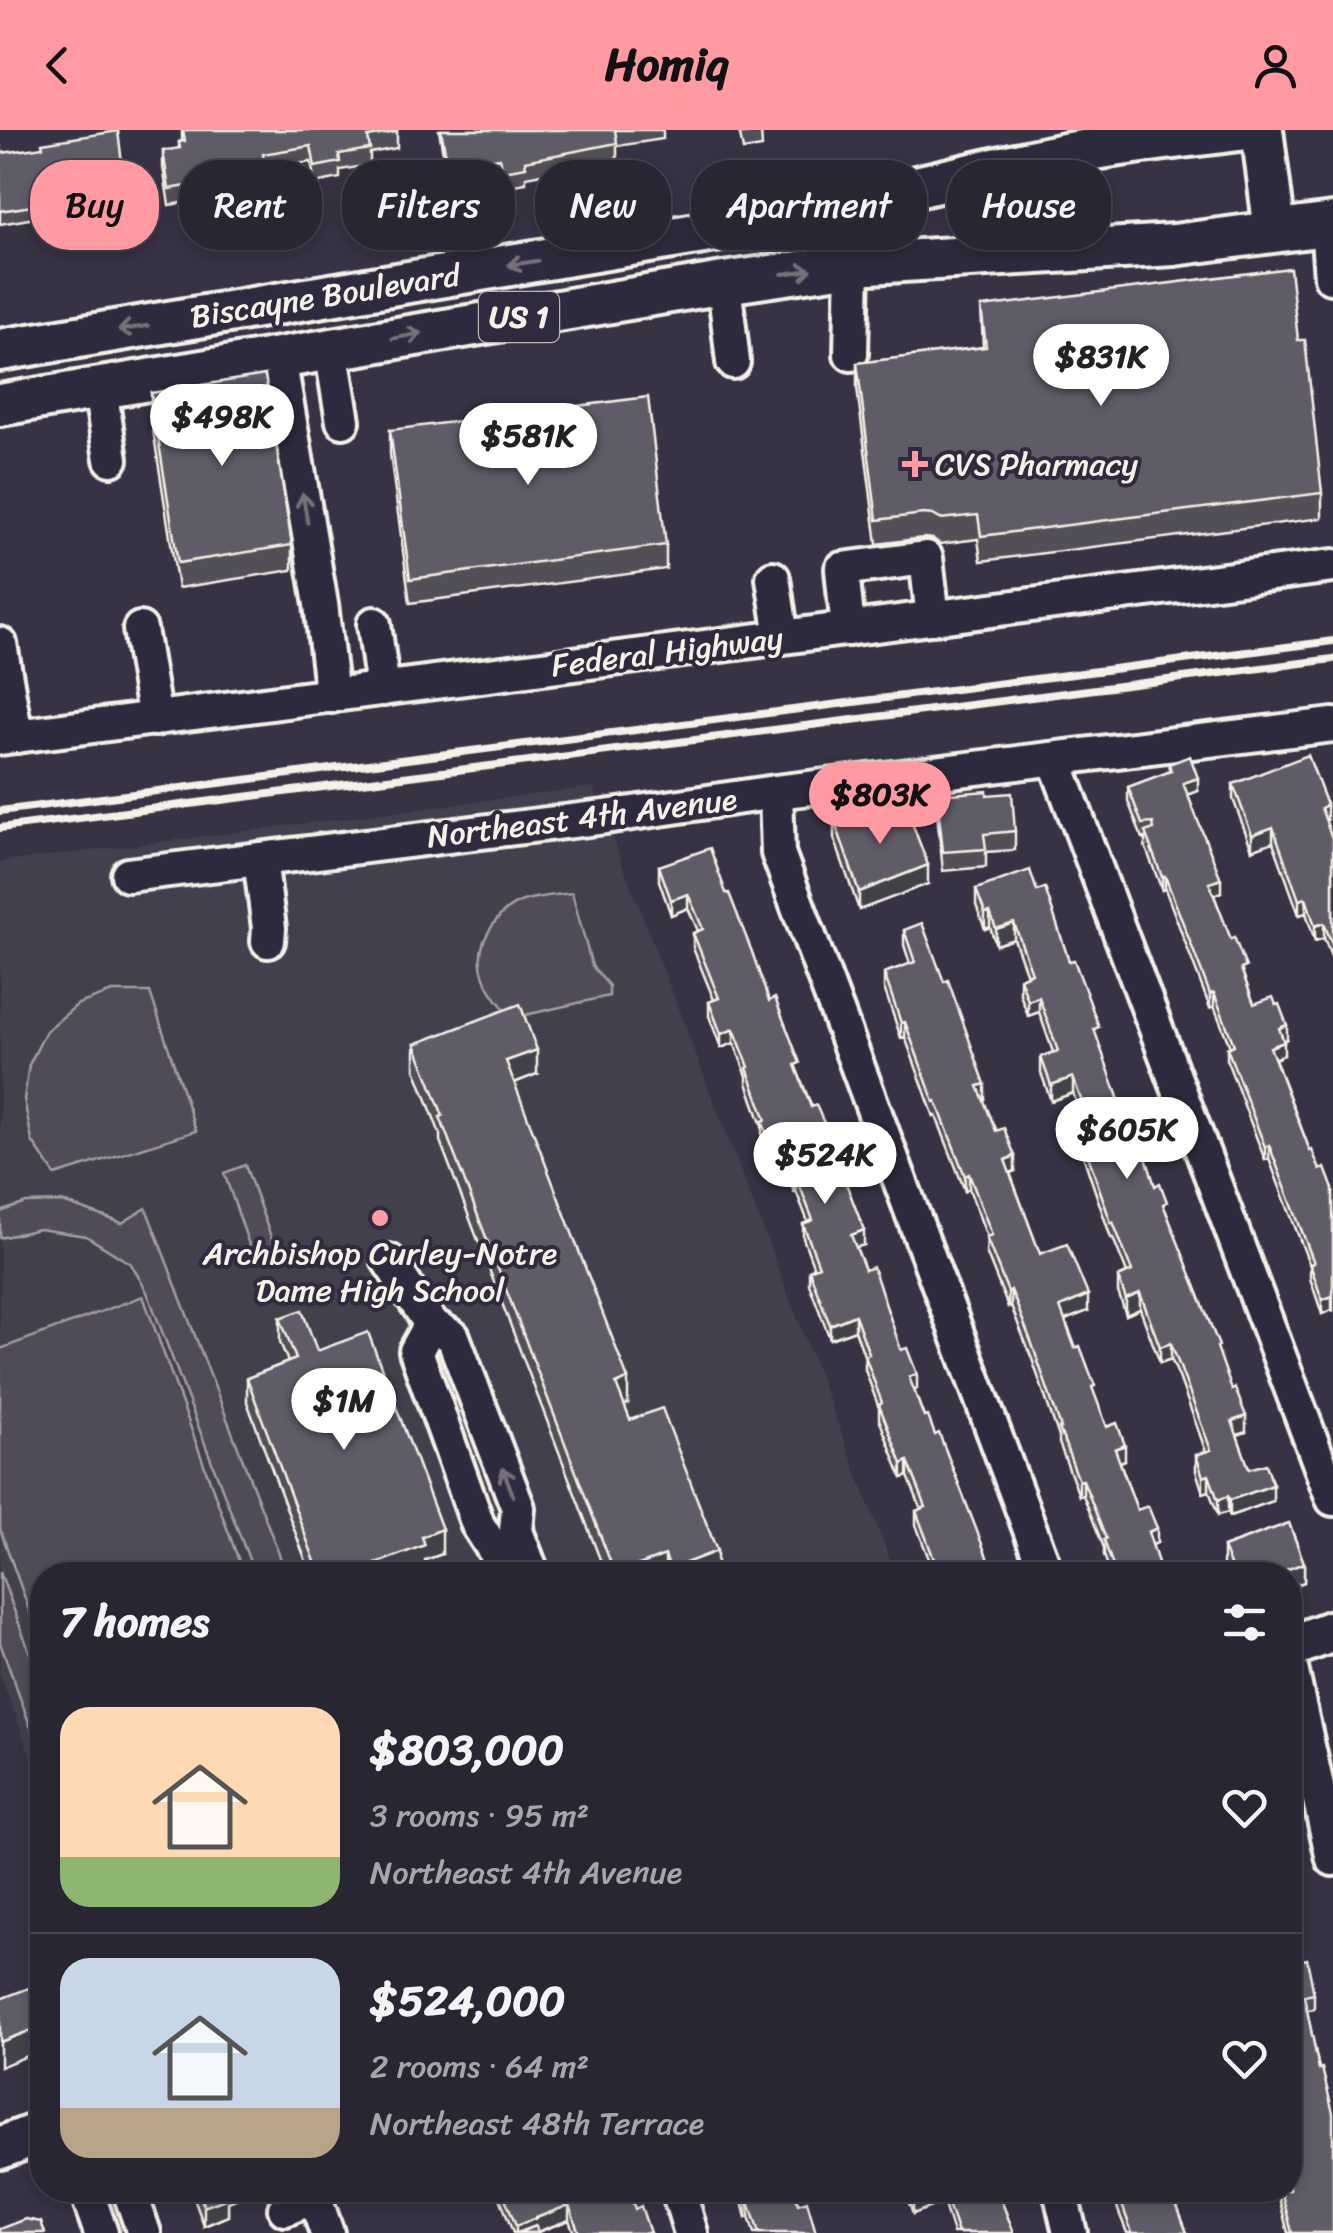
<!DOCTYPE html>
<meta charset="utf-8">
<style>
:root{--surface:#292633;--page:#312e3b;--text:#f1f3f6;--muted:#a5a5ac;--line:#45434e;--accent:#ff9aa2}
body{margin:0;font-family:Sriracha,sans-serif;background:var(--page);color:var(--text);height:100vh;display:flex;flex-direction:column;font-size:38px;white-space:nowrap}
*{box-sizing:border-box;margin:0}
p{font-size:32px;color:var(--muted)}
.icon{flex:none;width:55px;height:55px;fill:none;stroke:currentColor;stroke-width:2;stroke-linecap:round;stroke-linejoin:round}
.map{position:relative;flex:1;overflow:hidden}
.panel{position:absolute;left:30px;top:1432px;width:1272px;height:640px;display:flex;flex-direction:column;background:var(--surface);border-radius:40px;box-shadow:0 5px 15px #0003,0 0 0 2px var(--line)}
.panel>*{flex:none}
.top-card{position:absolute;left:30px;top:30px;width:1275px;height:90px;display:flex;gap:20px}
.price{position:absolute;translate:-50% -85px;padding:0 22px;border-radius:35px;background:#fff;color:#222;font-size:32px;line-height:65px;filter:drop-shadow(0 2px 5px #0008)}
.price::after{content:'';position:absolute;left:50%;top:60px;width:30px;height:22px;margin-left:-15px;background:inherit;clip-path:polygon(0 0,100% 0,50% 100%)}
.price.selected{background:var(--accent);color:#111}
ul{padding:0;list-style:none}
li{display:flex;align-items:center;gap:30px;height:250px;padding:0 30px}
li+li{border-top:2px solid var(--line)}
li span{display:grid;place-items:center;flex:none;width:280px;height:200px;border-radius:30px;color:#555}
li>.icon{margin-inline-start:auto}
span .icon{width:120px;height:120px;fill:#fffc;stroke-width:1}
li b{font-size:42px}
h2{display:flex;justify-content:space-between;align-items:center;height:120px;padding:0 30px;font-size:42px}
.chip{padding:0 35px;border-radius:40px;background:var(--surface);box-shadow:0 5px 15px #0003,0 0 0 2px var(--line);font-size:35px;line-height:90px}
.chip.selected{background:var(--accent);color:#111}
header{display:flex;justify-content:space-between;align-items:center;height:130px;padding:0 30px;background:var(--accent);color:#111;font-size:45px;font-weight:700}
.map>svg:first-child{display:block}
.built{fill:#433f4e}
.green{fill:#504b59;stroke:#a29ea0;stroke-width:2.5}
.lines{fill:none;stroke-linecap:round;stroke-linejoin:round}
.minor-casing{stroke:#f4f1e8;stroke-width:40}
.major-casing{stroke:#f4f1e8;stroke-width:48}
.minor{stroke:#2f2a3d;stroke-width:32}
.major{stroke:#2f2a3d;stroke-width:40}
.rail{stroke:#f4f1e8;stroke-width:8}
.wall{fill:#524f59;stroke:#f4f1e8;stroke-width:2.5}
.shaded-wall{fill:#424048;stroke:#f4f1e8;stroke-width:2.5}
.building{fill:#5f5c67;stroke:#f4f1e8;stroke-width:2.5}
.oneway{stroke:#747079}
.poi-dot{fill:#ff9aa2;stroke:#2f2a3d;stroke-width:4}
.labels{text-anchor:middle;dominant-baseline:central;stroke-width:8;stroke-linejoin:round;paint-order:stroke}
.shield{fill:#2f2a3d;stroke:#b9b5b5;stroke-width:2.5}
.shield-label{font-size:30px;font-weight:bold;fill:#f4f1e8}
.street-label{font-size:32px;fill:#f4f1e8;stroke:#2f2a3d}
.poi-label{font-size:32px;fill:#f4f1e8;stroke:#2f2a3d;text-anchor:start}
</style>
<header><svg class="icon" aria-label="back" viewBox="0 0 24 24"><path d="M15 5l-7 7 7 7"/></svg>Homiq<svg class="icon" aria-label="person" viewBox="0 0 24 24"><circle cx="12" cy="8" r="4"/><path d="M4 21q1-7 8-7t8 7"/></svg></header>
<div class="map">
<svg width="1333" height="2103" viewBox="0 0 1333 2103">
<rect width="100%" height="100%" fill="#373244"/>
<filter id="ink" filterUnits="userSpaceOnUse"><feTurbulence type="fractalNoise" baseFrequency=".01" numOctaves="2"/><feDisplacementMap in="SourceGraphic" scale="20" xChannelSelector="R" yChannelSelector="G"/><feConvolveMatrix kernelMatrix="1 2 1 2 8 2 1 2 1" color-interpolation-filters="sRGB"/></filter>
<g filter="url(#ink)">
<polygon class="built" points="593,657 896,1445 42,1445 42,1656 0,1545 0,732"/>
<g class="green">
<path d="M572,763L592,836L609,856V866L512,888C485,857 466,830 495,792C502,782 514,773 526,770C541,766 557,765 572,763Z"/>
<polygon points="112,862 150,862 196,1001 55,1045 32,1011 24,969 29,935 46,901 78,874"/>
<polygon points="245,1035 276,1121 254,1129 224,1043"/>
<polygon points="63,1072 122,1093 146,1078 287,1445 255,1445 147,1162 131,1134 86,1106 39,1099 0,1108 0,1082 26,1073"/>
<polygon points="143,1166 244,1445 42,1445 42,1516 0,1399 0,1219"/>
<polygon points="0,1442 42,1556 42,1628 0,1513"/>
</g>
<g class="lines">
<defs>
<g id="minor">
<polyline points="1327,95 1331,147"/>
<polyline points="724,153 733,232"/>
<polyline points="331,219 343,291"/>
<polyline points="851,224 853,134"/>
<polyline points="279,228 321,474 332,566"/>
<polyline points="100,259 111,329"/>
<polyline points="773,448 782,507"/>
<polyline points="374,494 383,559"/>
<polyline points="140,499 155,589"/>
<polyline points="848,499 842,439 926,428 933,488"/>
<polyline points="0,514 16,606"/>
<polyline points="0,608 1333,436"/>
<polyline points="1055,630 1333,1369"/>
<polyline points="776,662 778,723 1047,1445"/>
<polyline points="260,729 269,798 268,811"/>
<polyline points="128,745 605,687 776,662 1333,595"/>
<polyline points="389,1131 431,1194 453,1207 518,1378 516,1401 533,1445"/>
<polyline points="431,1194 416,1221 478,1395 501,1431 506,1445"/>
<polyline points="1290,1534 1333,1729"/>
<polyline points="86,2060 101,2103"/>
<polyline points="129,2060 144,2103"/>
<polyline points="312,2060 327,2103"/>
<polyline points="678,2060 691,2103"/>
<polyline points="1060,2060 1070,2103"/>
<polyline points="285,2079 314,2067"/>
</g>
<g id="major">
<polyline points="1262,0 1275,101"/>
<path d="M0,220L727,99C841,78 951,46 1065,24C1123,13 1181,7 1240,0"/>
<polyline points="0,275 724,153 853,134 1174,115 1333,94"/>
<polyline points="1290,1517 1333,1501"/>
<polyline points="0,2018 42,2002"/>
</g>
</defs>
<use href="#minor" class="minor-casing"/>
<use href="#major" class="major-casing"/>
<use href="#minor" class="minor"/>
<use href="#major" class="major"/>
<g class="rail">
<polyline points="0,681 1333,511"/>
<polyline points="0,698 1333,529"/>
</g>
</g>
<g class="wall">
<polygon points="182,0 397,0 397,18 370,23 370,35 340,40 340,48 315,53 311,32 265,39 265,53 251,55 251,66 211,72 211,68 169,75 163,37 163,21 179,19 179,12 182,11"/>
<polygon points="439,0 663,0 663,9 617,16 617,29 526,47 526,53 503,57 500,44 448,53"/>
<polygon points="739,0 761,0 762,17 743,20"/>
<polygon points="0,15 2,23 128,80 128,93 88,99 87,92 68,92 64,83 0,94"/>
<polygon points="981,177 1298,210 1322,363 1322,388 981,431 978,409 940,414 933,409 923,408 877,414 857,258 857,233 983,217"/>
<polygon points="151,263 292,415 292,440 178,458 151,287"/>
<polygon points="390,300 666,415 666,439 410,473 390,324"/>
<polygon points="1169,634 1198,661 1188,665 1221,762 1214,765 1254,874 1287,909 1283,910 1284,925 1275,929 1310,1021 1320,1040 1333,1059 1333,1182 1332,1180 1322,1184 1310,1148 1310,1136 1269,1029 1265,1030 1227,931 1227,918 1230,917 1214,876 1210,878 1165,759 1162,760 1145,716 1145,708 1142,708 1128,671 1128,657 1169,642"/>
<polygon points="1233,654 1327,690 1325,691 1333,711 1333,832 1324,808 1315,811 1306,783 1299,785 1273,712 1252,720 1233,669"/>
<polygon points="937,665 987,665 1015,701 1015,720 986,722 986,737 943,741 937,684"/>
<polygon points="878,687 928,754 859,780 834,708 834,689 858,690"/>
<polygon points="659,736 726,763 824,1007 864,1115 856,1117 865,1140 917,1259 914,1260 924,1287 935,1305 994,1445 935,1445 916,1395 916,1381 921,1379 908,1346 902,1348 879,1289 879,1278 865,1240 865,1228 855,1200 830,1209 809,1154 809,1140 814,1138 803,1108 803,1094 808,1092 796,1061 794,1062 785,1040 777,1043 762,1006 762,996 747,953 747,946 734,913 721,918 709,886 709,872 714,870 693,818 693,803 698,801 688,778 671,785 659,751"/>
<polygon points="976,759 1037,761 1069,831 1122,979 1167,1084 1219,1224 1246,1302 1237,1305 1249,1339 1273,1371 1230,1386 1228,1382 1218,1385 1209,1361 1203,1363 1196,1341 1196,1325 1206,1322 1179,1247 1171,1229 1160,1233 1140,1179 1126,1185 1118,1162 1118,1147 1127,1143 1113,1108 1111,1108 1077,1008 1077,993 1083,991 1073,963 1051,971 1041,943 1041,927 1053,922 1039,882 1028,886 1020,864 1020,848 1027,845 1014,809 996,815 990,797 985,799 976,775"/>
<polygon points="904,800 985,969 983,970 1015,1041 1010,1043 1040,1124 1088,1181 1065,1190 1107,1297 1125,1330 1120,1332 1137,1380 1157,1413 1152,1415 1162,1445 1111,1445 1104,1425 1104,1418 1083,1365 1079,1366 1059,1313 1059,1307 1032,1229 1011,1176 1008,1177 986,1122 987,1107 969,1059 965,1061 936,986 934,987 905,907 901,908 884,858 884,843 910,834 904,815"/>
<polygon points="415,914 537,944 514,953 628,1274 624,1275 630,1290 717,1445 606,1445 440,1011 440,1004 415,939"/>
<polygon points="280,1188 317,1221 442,1424 425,1430 425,1440 411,1445 311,1445 247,1272 247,1248 288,1232 280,1212"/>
<polygon points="1289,1393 1304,1433 1304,1452 1290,1457 1290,1445 1227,1445 1223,1436 1223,1417"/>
<polygon points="1299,1831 1314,1864 1314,1879 1307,1880 1319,1939 1333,2103 1288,2103 1277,2060 1271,2062 1271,2060 1290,2060"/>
<polygon points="191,2060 238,2060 238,2068 228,2072 228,2086 204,2096"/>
<polygon points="499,2060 628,2060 635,2079 650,2103 574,2103 569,2090 538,2102 538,2103 513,2103 499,2065"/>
<polygon points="739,2060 794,2060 798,2074 816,2103 754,2103 749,2087 746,2088"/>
<polygon points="904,2060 997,2060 1014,2103 953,2103 943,2072 913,2084"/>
<polygon points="1114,2060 1171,2060 1187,2103 1127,2103 1118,2080"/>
</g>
<g class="shaded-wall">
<polygon points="1198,648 1198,661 1183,666 1183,653"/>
<polygon points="1327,675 1327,690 1321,693 1321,678"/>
<polygon points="1273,697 1273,712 1252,720 1252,705"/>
<polygon points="928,735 928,754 859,780 859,762"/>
<polygon points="1165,746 1165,759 1162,760 1162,747"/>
<polygon points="1221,749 1221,762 1209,767 1209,753"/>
<polygon points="688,764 688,778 671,785 671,770"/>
<polygon points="1306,768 1306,783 1299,785 1299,770"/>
<polygon points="990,782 990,797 985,799 985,783"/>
<polygon points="1014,793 1014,809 996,815 996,799"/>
<polygon points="1324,793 1324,808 1315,811 1315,796"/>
<polygon points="1214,863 1214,876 1210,878 1210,864"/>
<polygon points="1039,867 1039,882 1028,886 1028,871"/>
<polygon points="905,892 905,907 901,908 901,893"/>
<polygon points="1287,895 1287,909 1279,912 1279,898"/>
<polygon points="734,899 734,913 721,918 721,904"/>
<polygon points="1284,912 1284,925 1270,930 1270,917"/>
<polygon points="537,920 537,944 506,956 506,931"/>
<polygon points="1073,947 1073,963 1051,971 1051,955"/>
<polygon points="985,954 985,969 978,972 978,956"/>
<polygon points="824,993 824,1007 818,1010 818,995"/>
<polygon points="1269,1015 1269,1029 1265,1030 1265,1017"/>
<polygon points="785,1025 785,1040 777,1043 777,1028"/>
<polygon points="1015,1026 1015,1041 1005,1045 1005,1030"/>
<polygon points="969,1044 969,1059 965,1061 965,1046"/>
<polygon points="796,1046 796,1061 794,1062 794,1047"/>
<polygon points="864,1100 864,1115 851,1119 851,1105"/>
<polygon points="1011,1160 1011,1176 1008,1177 1008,1162"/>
<polygon points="1140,1163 1140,1179 1126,1185 1126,1169"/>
<polygon points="1088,1165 1088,1181 1060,1192 1060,1177"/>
<polygon points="1332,1166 1332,1180 1322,1184 1322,1170"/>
<polygon points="855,1185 855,1200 830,1209 830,1195"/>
<polygon points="1171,1213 1171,1229 1160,1233 1160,1217"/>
<polygon points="917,1244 917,1259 909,1262 909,1247"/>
<polygon points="628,1249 628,1274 616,1278 616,1254"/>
<polygon points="1246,1286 1246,1302 1232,1307 1232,1291"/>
<polygon points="1125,1315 1125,1330 1115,1334 1115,1319"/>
<polygon points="908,1331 908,1346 902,1348 902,1334"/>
<polygon points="1209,1345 1209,1361 1203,1363 1203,1347"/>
<polygon points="1083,1350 1083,1365 1079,1366 1079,1351"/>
<polygon points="1273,1355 1273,1371 1230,1386 1230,1370"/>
<polygon points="1228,1366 1228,1382 1218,1385 1218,1370"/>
<polygon points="1157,1398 1157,1413 1148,1417 1148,1402"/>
<polygon points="442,1399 442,1424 425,1430 425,1440 411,1445 346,1445 422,1407"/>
<polygon points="717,1421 717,1445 670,1445 670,1439"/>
<polygon points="665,1425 665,1445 615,1445 615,1444"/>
<polygon points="1304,1433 1304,1452 1290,1457 1290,1445 1272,1445"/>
<polygon points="42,1896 42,1920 0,1937 0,1912"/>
<polygon points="223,2060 238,2060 238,2068 228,2072 228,2086 204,2096 204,2077"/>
<polygon points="935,2060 943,2060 943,2072 913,2084 913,2068"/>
<polygon points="746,2072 749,2072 749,2087 746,2088"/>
<polygon points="569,2075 569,2090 534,2103 516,2103 516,2096"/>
</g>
<g class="building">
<polygon points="183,0 397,0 397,2 368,7 370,19 339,24 340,32 315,37 311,16 263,24 265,37 249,40 251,50 211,57 211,52 169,59 163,21 180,18 179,12 185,11"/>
<polygon points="441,0 616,0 615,0 617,13 525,31 526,37 503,41 500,28 448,37"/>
<polygon points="742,0 761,0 762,1 743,4"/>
<polygon points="118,1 128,80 88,86 87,79 68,79 64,71 0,81 0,15 2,23 43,17 42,13"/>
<polygon points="1290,138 1298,210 1305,210 1322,363 981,406 978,385 940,389 933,385 923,384 877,390 857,233 986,217 981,177"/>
<polygon points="265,245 292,415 178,433 151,263"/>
<polygon points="648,267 666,415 410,449 390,300"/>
<polygon points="1308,625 1327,675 1321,678 1333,711 1333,817 1324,793 1315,796 1306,768 1299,770 1273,697 1252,705 1233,654"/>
<polygon points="1190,626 1198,648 1183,653 1221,749 1209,753 1231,809 1234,807 1246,837 1241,839 1254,874 1273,867 1276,875 1279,874 1287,895 1279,898 1284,912 1270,917 1310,1021 1312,1020 1320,1040 1325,1038 1333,1059 1333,1168 1332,1166 1322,1170 1310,1134 1314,1133 1269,1015 1265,1017 1227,918 1234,915 1214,863 1210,864 1165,746 1162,747 1145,702 1154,699 1153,693 1142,694 1128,657 1171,641 1169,634"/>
<polygon points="987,661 987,665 1012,663 1015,701 984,704 986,719 943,722 937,665"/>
<polygon points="906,677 928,735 859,762 834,689 855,681 858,690 877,683 878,687"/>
<polygon points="710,718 726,763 729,763 752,822 769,871 775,868 800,933 795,935 811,977 816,975 824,993 818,995 840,1049 844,1048 864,1100 851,1105 865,1140 873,1137 901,1220 907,1218 917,1244 909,1247 924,1287 928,1286 935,1305 939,1303 994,1445 940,1445 916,1381 926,1377 908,1331 902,1334 879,1275 882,1273 865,1226 869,1224 855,1185 830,1195 809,1140 819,1136 803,1094 813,1090 796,1046 794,1047 785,1025 777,1028 762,991 766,990 747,938 749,937 734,899 721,904 709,872 719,868 693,803 703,799 688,764 671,770 659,736"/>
<polygon points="1030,740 1037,761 1045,758 1069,831 1074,830 1099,897 1094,899 1122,979 1130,976 1155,1056 1160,1053 1167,1072 1163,1074 1219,1216 1217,1217 1232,1260 1235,1258 1246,1286 1232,1291 1249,1339 1266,1334 1273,1355 1230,1370 1228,1366 1218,1370 1209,1345 1203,1347 1196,1325 1211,1320 1171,1213 1160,1217 1140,1163 1126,1169 1118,1147 1132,1141 1113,1092 1111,1093 1077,993 1088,989 1073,947 1051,955 1041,927 1058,921 1039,867 1028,871 1020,848 1032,843 1014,793 996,799 990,782 985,783 976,759"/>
<polygon points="922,793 944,852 948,850 985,954 978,956 996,1001 1004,998 1015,1026 1005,1030 1040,1124 1067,1114 1088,1165 1060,1177 1075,1218 1080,1216 1095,1256 1092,1257 1107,1297 1117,1293 1125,1315 1115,1319 1137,1380 1148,1376 1157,1398 1148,1402 1162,1445 1116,1445 1104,1410 1106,1409 1083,1350 1079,1351 1059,1298 1061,1298 1032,1214 1011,1160 1008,1162 986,1107 992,1105 969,1044 965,1046 936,971 934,972 905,892 901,893 884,843 915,832 904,800"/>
<polygon points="520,874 537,920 506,931 628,1249 616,1254 630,1290 662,1278 717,1421 670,1439 665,1425 615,1444 440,987 443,986 415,914"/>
<polygon points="302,1180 317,1221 368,1202 442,1399 422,1407 425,1415 346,1445 320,1445 247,1248 296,1229 280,1188"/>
<polygon points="1289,1393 1304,1433 1272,1445 1234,1445 1223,1417"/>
<polygon points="835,1439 838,1445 819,1445"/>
<polygon points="1290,1789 1299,1831 1307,1829 1314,1864 1304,1866 1319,1939 1322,1938 1333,1983 1333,2103 1292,2103 1281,2060 1290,2060"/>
<polygon points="42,1853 42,1896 0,1912 0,1869"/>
<polygon points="198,2060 225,2060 228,2068 204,2077"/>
<polygon points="502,2060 628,2060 635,2079 641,2076 650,2103 579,2103 569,2075 516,2096"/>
<polygon points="742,2060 794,2060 798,2074 807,2071 816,2103 759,2103 749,2072 746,2072"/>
<polygon points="910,2060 935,2060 913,2068"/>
<polygon points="943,2060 997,2060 1014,2103 958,2103"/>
<polygon points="1117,2060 1171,2060 1187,2103 1132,2103"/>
<polygon points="26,2089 41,2092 45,2103 0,2103 0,2099"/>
<polygon points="536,2096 538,2103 517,2103"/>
</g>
<defs><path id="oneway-shaft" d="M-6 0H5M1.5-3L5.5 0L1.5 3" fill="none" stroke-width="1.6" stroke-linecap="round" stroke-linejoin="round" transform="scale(2.5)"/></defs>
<g class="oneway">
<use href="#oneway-shaft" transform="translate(523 133) rotate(171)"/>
<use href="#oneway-shaft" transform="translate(797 142) rotate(-8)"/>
<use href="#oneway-shaft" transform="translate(133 198) rotate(171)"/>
<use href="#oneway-shaft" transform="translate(407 206) rotate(-10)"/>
<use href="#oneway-shaft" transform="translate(305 378) rotate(-100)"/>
<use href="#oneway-shaft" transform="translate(508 1352) rotate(-111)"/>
</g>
</g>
<g class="poi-dot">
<path d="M910 319h10v10h10v10h-10v10h-10v-10h-10v-10h10z"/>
<circle cx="380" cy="1088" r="10"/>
</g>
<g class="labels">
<rect class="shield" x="479" y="162" width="80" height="50" rx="8"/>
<g class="shield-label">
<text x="519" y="187">US 1</text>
</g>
<g class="street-label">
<text transform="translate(325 166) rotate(-9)">Biscayne Boulevard</text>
<text transform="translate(667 522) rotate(-7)">Federal Highway</text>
<text transform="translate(582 688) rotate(-7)">Northeast 4th Avenue</text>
</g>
<g class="poi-label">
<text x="935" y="334">CVS Pharmacy</text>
<text x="380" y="1123" text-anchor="middle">Archbishop Curley-Notre<tspan x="380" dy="37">Dame High School</tspan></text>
</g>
</g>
</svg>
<b class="price" style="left:1101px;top:279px">$831K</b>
<b class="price" style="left:222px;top:339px">$498K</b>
<b class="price" style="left:528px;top:358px">$581K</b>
<b class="price selected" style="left:880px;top:717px">$803K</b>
<b class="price" style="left:1127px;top:1052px">$605K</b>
<b class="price" style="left:825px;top:1077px">$524K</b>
<b class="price" style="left:344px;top:1323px">$1M</b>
<div class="top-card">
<a class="chip selected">Buy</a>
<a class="chip">Rent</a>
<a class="chip">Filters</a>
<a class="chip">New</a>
<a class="chip">Apartment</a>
<a class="chip">House</a>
</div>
<section class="panel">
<h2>7 homes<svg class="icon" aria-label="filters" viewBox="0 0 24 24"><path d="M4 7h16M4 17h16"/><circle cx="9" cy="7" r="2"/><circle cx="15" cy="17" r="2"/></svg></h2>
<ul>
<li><span style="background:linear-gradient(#ffd9b3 75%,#8fb573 0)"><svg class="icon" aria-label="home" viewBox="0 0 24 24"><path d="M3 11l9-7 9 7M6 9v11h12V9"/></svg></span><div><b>$803,000</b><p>3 rooms · 95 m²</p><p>Northeast 4th Avenue</p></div><svg class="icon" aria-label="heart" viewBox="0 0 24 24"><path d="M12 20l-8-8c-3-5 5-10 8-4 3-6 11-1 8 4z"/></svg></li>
<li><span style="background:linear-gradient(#c9d6e8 75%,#b9a48a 0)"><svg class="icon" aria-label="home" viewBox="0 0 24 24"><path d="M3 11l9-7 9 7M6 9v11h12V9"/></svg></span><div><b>$524,000</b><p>2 rooms · 64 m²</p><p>Northeast 48th Terrace</p></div><svg class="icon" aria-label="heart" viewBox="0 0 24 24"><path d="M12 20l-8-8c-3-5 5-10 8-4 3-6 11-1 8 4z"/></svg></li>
</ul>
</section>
</div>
